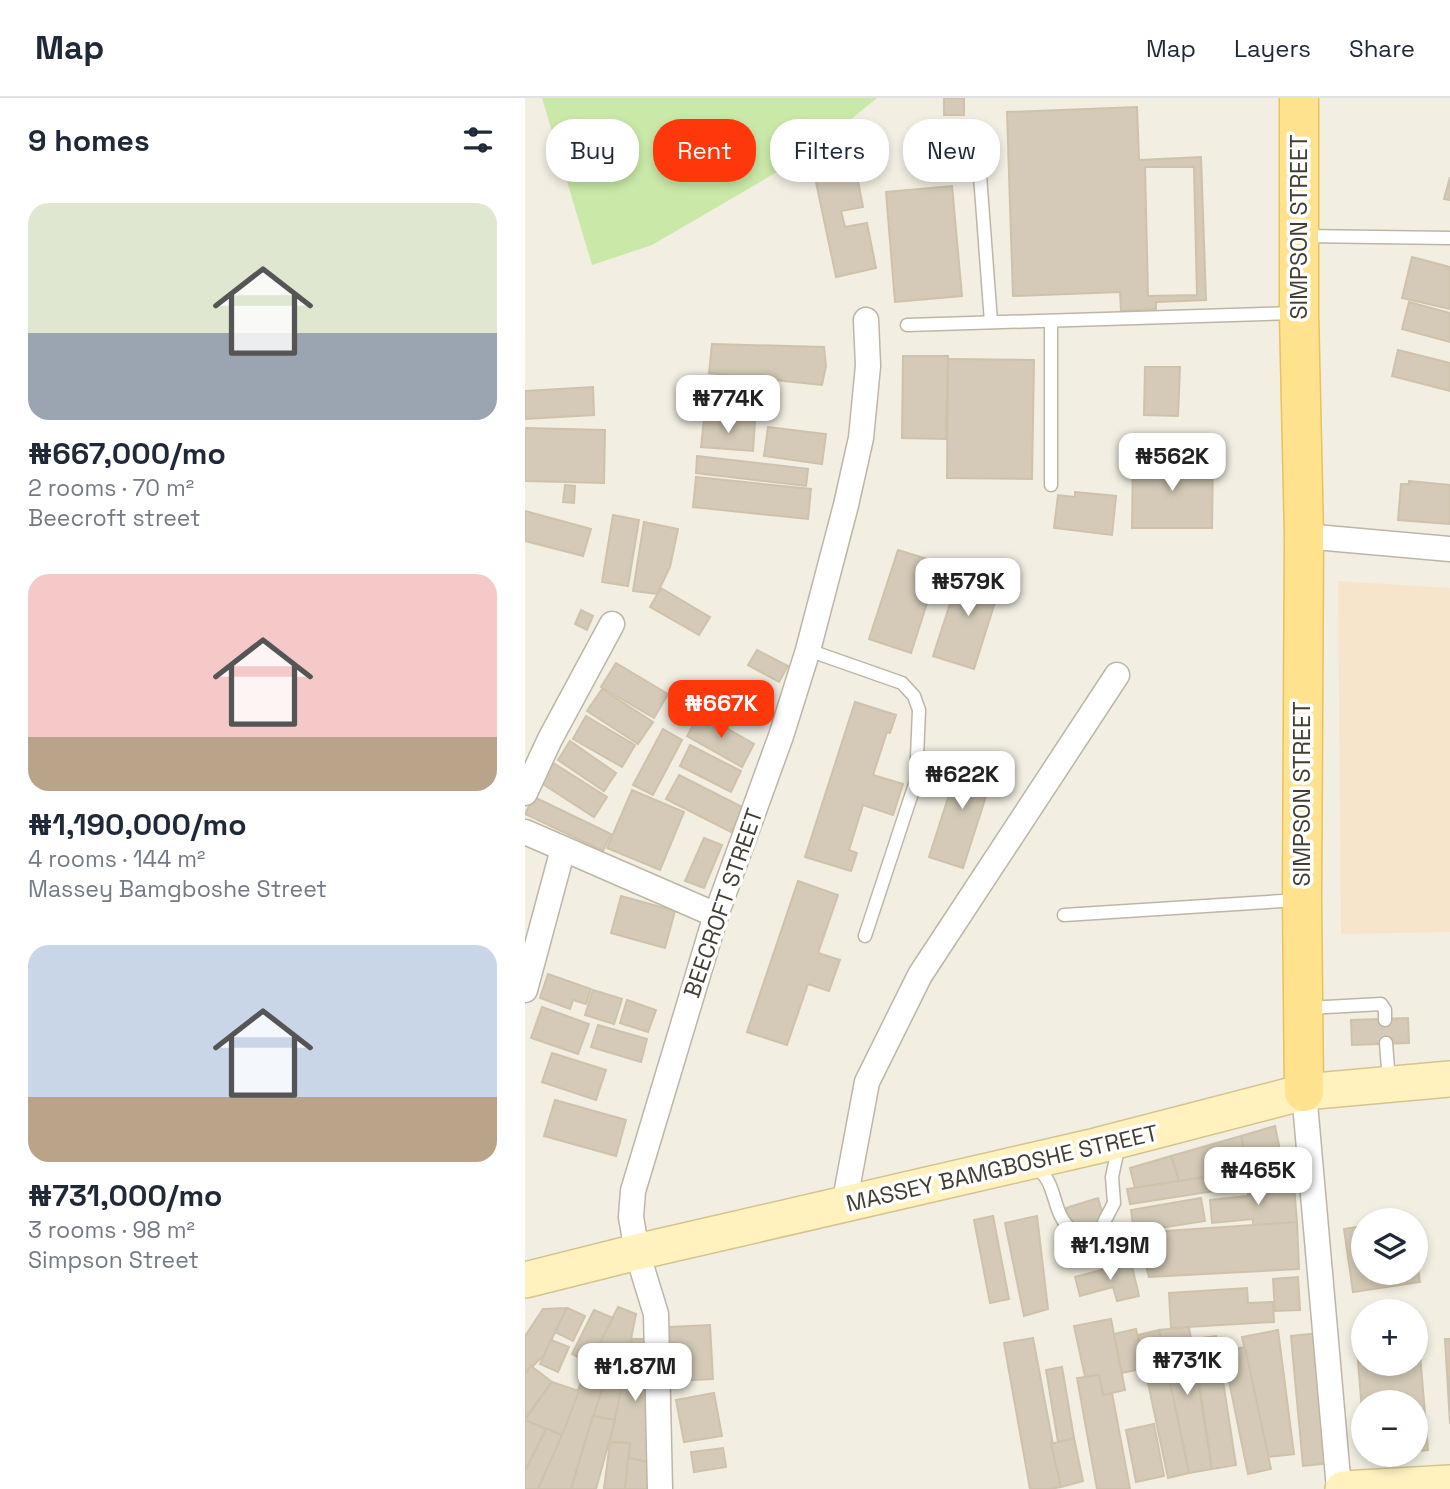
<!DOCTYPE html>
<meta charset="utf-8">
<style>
:root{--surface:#fff;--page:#f2f2f3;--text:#1f2937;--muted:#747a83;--line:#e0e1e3;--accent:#ff380c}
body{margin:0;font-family:"Space Grotesk",sans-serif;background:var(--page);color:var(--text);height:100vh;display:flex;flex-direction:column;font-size:26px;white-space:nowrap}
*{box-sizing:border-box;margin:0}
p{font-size:23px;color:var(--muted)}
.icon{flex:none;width:38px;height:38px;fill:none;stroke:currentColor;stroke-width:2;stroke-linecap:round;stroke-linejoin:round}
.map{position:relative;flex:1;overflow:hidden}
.sheet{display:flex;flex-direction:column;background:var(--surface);width:525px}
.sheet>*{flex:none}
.guide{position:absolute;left:21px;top:21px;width:665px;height:63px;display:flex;gap:14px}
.tools{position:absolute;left:826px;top:1110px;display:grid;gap:14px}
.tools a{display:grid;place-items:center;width:77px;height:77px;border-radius:50%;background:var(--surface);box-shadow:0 4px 10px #0003;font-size:35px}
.price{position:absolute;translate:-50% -60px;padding:0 16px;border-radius:14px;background:#fff;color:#222;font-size:23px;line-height:46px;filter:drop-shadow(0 2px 4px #0008)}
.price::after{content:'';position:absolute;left:50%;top:42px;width:21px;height:16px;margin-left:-10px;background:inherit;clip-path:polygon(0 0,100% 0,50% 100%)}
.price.on{background:var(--accent);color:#fff}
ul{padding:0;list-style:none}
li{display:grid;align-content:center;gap:14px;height:371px;padding:0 28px}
li span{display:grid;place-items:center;height:217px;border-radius:21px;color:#555}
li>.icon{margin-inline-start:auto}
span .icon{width:126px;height:126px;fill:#fffc;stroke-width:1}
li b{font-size:30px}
h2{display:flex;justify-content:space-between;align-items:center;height:84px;padding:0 28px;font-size:30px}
.chip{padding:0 24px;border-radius:28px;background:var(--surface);box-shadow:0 4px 10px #0003;font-size:24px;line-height:63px}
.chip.on{background:var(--accent);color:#fff}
header{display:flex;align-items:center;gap:42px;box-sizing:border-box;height:98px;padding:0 35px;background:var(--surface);border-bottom:2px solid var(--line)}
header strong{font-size:33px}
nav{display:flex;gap:38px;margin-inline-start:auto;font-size:24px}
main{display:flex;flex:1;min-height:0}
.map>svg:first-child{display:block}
.commercial{fill:#f6e5cb}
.green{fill:#cae9a8}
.building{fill:#d4cab7;stroke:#cfc2aa;stroke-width:2;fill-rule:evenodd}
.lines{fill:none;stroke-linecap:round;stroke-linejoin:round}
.lane-casing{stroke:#beb6a5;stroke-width:15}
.street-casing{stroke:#beb6a5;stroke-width:27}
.secondary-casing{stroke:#d4c48f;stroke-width:38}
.primary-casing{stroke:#e8c25a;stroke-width:41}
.lane{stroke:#fff;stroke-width:12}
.street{stroke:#fff;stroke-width:24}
.secondary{stroke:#fff2bf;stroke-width:35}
.primary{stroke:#ffe28e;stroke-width:38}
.labels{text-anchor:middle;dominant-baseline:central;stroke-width:7;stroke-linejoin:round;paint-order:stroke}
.street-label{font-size:23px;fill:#443d32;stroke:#fff}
</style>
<header>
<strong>Map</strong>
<nav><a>Map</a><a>Layers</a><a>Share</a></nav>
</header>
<main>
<section class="sheet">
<h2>9 homes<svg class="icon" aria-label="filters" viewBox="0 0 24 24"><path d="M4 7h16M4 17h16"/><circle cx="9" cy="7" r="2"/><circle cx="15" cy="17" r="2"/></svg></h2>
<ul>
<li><span style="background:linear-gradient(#dfe7d0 60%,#9aa5b1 0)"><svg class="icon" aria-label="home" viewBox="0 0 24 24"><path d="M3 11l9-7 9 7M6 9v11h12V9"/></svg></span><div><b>₦667,000/mo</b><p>2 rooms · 70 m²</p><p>Beecroft street</p></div></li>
<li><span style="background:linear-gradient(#f6c9c9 75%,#b9a48a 0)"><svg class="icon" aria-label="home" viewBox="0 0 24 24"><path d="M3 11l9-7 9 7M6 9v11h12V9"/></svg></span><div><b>₦1,190,000/mo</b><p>4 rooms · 144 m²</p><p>Massey Bamgboshe Street</p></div></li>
<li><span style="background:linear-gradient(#c9d6e8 70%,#b9a48a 0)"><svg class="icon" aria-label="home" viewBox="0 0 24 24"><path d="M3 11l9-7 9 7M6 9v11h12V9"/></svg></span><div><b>₦731,000/mo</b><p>3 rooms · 98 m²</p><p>Simpson Street</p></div></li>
</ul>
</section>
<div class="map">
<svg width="925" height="1391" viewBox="0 0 925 1391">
<rect width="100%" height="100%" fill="#f2eee2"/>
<polygon class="commercial" points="813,483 925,490 925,834 816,836"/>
<polygon class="green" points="17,0 352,0 283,56 127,147 67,167"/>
<g class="building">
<rect x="419" y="0" width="20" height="17"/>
<path d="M612,9L614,62L676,59L681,202L631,204V211L596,213L595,194L488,198L482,14ZM620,69H669L672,197L623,198Z"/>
<polygon points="331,51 335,72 331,73 338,109 316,113 320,129 342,125 351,170 311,179 288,70 308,66 307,56"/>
<polygon points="925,79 925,102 919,101"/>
<polygon points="427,88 437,198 370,204 361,94"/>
<polygon points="887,159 925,169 925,211 877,200"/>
<polygon points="884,204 925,215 925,244 877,231"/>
<polygon points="187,246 299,249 301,268 297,287 184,275"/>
<polygon points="873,252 925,265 925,293 867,278"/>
<polygon points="378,258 423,258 421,341 377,340"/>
<polygon points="423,261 509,262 507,381 422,380"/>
<polygon points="620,269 655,269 653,318 619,317"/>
<polygon points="68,289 69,317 0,321 0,293"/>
<polygon points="179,321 230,324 228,353 176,349"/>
<polygon points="243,329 301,336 297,366 239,358"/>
<polygon points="0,330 80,332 79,385 0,383"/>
<polygon points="172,358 283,371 281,388 171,375"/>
<polygon points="608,360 688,361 687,430 607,430"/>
<polygon points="171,379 286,391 283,421 168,409"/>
<polygon points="884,383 925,387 925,426 873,422 876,386 884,386"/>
<polygon points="40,387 50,388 49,405 38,404"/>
<polygon points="550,394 591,398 587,437 529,430 533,397 550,399"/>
<polygon points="0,413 66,431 58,458 0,443"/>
<polygon points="88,417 114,422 103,488 77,484"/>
<polygon points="119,424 153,431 145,469 132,496 108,493"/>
<polygon points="373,452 415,465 386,555 344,541"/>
<polygon points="437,469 477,482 449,571 408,558"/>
<polygon points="136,490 185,519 174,537 125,509"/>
<polygon points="56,512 68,518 62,532 50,526"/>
<polygon points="232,552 263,568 254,584 223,567"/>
<polygon points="91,565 143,596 129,620 76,589"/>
<polygon points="77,591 128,624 113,646 62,613"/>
<polygon points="330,604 371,617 365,635 362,634 348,677 378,686 368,717 338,707 324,752 332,755 326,773 280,759"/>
<polygon points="175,615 229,646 217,669 162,638"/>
<polygon points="61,618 110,647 97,669 48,641"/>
<polygon points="138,631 157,642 128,697 108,687"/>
<polygon points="45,643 91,675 79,693 33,662"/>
<polygon points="165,647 216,673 206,694 155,668"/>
<polygon points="437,656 471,667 438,770 404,759"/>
<polygon points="22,661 82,699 69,719 10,681"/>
<polygon points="154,677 219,710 206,734 141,701"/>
<polygon points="107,692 159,714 135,772 82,750"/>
<polygon points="9,699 86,736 78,753 0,716"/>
<polygon points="179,740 197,747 179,790 160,783"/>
<polygon points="273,783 313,797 293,855 315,862 304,893 283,886 262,947 222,934"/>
<polygon points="96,798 150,813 140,850 86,835"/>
<polygon points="23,876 66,891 61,906 48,902 45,911 15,900"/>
<polygon points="68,892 97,901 89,926 60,917"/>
<polygon points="102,902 131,912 123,934 95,925"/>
<polygon points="17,909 64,926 53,956 6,940"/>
<polygon points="883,920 884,945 827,947 826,922"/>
<polygon points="73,927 122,941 116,964 66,949"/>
<polygon points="27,955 81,972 71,1002 17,984"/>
<polygon points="30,1002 101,1022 91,1058 19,1038"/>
<polygon points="750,1028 758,1067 724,1072 716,1038"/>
<polygon points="716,1038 724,1072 654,1083 646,1058"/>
<polygon points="646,1058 654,1083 610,1090 605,1070"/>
<polygon points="758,1067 760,1082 605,1106 602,1091"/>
<polygon points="769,1087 772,1124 728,1128 728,1121 687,1125 685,1102 723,1098 723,1091"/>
<polygon points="573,1100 588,1151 556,1160 541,1110"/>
<polygon points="676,1100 680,1123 609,1134 606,1112"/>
<polygon points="468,1118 484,1201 465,1205 449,1122"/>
<polygon points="512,1118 523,1211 499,1218 480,1125"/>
<polygon points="772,1124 774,1171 624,1179 616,1148 627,1145 626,1134"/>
<polygon points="838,1128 838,1174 891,1174 891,1158 895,1184 828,1194 819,1131"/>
<polygon points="606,1164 614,1198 592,1203 588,1189 555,1198 550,1179"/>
<polygon points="773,1179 775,1212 750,1213 748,1181"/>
<polygon points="722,1190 723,1205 748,1204 749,1224 646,1230 644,1195"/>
<polygon points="93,1209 111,1216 90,1322 68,1318 84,1272 64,1265"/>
<polygon points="42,1210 19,1257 0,1276 0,1238 18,1211"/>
<polygon points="42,1210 60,1218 48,1243 30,1234"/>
<polygon points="69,1212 88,1220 64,1265 47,1256"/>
<polygon points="586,1221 600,1292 578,1297 574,1277 560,1279 549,1228"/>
<polygon points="185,1227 188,1281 146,1283 144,1229"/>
<polygon points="664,1229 687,1371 664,1375 634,1232"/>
<polygon points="611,1231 620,1270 597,1275 589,1236"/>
<polygon points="634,1232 664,1375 643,1380 613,1237"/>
<polygon points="753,1232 769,1356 743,1359 717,1239"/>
<polygon points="794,1235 806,1365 778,1368 766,1238"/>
<polygon points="691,1238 711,1367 687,1371 668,1241"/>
<polygon points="508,1240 536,1389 525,1391 505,1391 479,1245"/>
<polygon points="107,1241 125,1241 124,1364 103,1360 105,1345 85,1344"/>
<polygon points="920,1241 925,1241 925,1326"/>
<polygon points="26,1242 44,1249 33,1274 15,1266"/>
<polygon points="894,1244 903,1352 891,1353 891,1304 838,1304 838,1326 832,1250 838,1249 838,1265 891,1265 891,1245"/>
<polygon points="720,1249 746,1371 723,1376 698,1254"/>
<polygon points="64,1265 84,1272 68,1318 46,1391 13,1391"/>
<polygon points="6,1268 27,1284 0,1320 0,1276"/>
<polygon points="537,1269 549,1340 533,1344 521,1272"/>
<polygon points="574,1277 578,1297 587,1295 605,1391 572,1391 552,1280"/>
<polygon points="27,1284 54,1293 37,1337 0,1322"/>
<polygon points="189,1295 197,1338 159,1344 151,1302"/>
<polygon points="68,1318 90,1322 71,1391 46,1391"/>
<polygon points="0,1322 21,1331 0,1373"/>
<polygon points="629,1326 639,1378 611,1384 601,1332"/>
<polygon points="21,1331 37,1337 13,1391 0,1391 0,1373"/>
<polygon points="549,1340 558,1383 536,1389 526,1346"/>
<polygon points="85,1344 105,1345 100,1391 79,1391"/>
<polygon points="198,1350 201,1369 169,1374 166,1354"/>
<polygon points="103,1360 124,1364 123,1391 100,1391"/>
</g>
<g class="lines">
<defs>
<g id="lane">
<polyline points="454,64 466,224"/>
<polyline points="778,138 925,140"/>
<polyline points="526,223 526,387"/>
<polyline points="382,227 770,215"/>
<polyline points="283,552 377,585 389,598 394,612 391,683 340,838"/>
<polyline points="539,817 773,802"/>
<polyline points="783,910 856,906 860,912 860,922"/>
<polyline points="861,945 864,983"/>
<path d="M508,1068C535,1083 524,1115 548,1133"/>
<polyline points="579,1124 589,1105 587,1079 594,1046"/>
</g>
<g id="street">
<polyline points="779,438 925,451"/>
<polyline points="0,695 25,641 87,526"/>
<polyline points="0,734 191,817"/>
<polyline points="0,892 38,751"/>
<polyline points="779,994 814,1391"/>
<polyline points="319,1107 342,984 395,877 592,577"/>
<polyline points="135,1391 131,1216 112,1154 106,1119 108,1093 191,817 256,638 283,552 321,407 336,340 343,268 341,222"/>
</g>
<g id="secondary">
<polyline points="0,1182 112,1154 571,1048 779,994 925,981"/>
<polyline points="818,1391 925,1385"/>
</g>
<polyline id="primary" points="774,0 774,215 779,438 777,802 779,994"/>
</defs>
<use href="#lane" class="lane-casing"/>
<use href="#street" class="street-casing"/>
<use href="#secondary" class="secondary-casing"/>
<use href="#primary" class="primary-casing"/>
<use href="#lane" class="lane"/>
<use href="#street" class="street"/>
<use href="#secondary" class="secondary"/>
<use href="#primary" class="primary"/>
</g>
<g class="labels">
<g class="street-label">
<text transform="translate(774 129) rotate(-90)">SIMPSON STREET</text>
<text transform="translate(777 696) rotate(-90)">SIMPSON STREET</text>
<text transform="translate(198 805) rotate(-71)">BEECROFT STREET</text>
<text transform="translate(477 1070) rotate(-13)">MASSEY BAMGBOSHE STREET</text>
</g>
</g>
</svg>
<div class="tools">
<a><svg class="icon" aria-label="layers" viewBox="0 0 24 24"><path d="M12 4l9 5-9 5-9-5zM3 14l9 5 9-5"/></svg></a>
<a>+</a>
<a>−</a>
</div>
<b class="price" style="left:203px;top:337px">₦774K</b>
<b class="price" style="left:647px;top:395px">₦562K</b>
<b class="price" style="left:443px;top:520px">₦579K</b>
<b class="price on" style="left:196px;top:642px">₦667K</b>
<b class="price" style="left:437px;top:713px">₦622K</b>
<b class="price" style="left:733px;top:1109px">₦465K</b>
<b class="price" style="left:585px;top:1184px">₦1.19M</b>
<b class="price" style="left:662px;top:1299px">₦731K</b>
<b class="price" style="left:110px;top:1305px">₦1.87M</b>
<div class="guide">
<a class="chip">Buy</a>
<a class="chip on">Rent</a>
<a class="chip">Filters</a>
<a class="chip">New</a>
</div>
</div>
</main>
